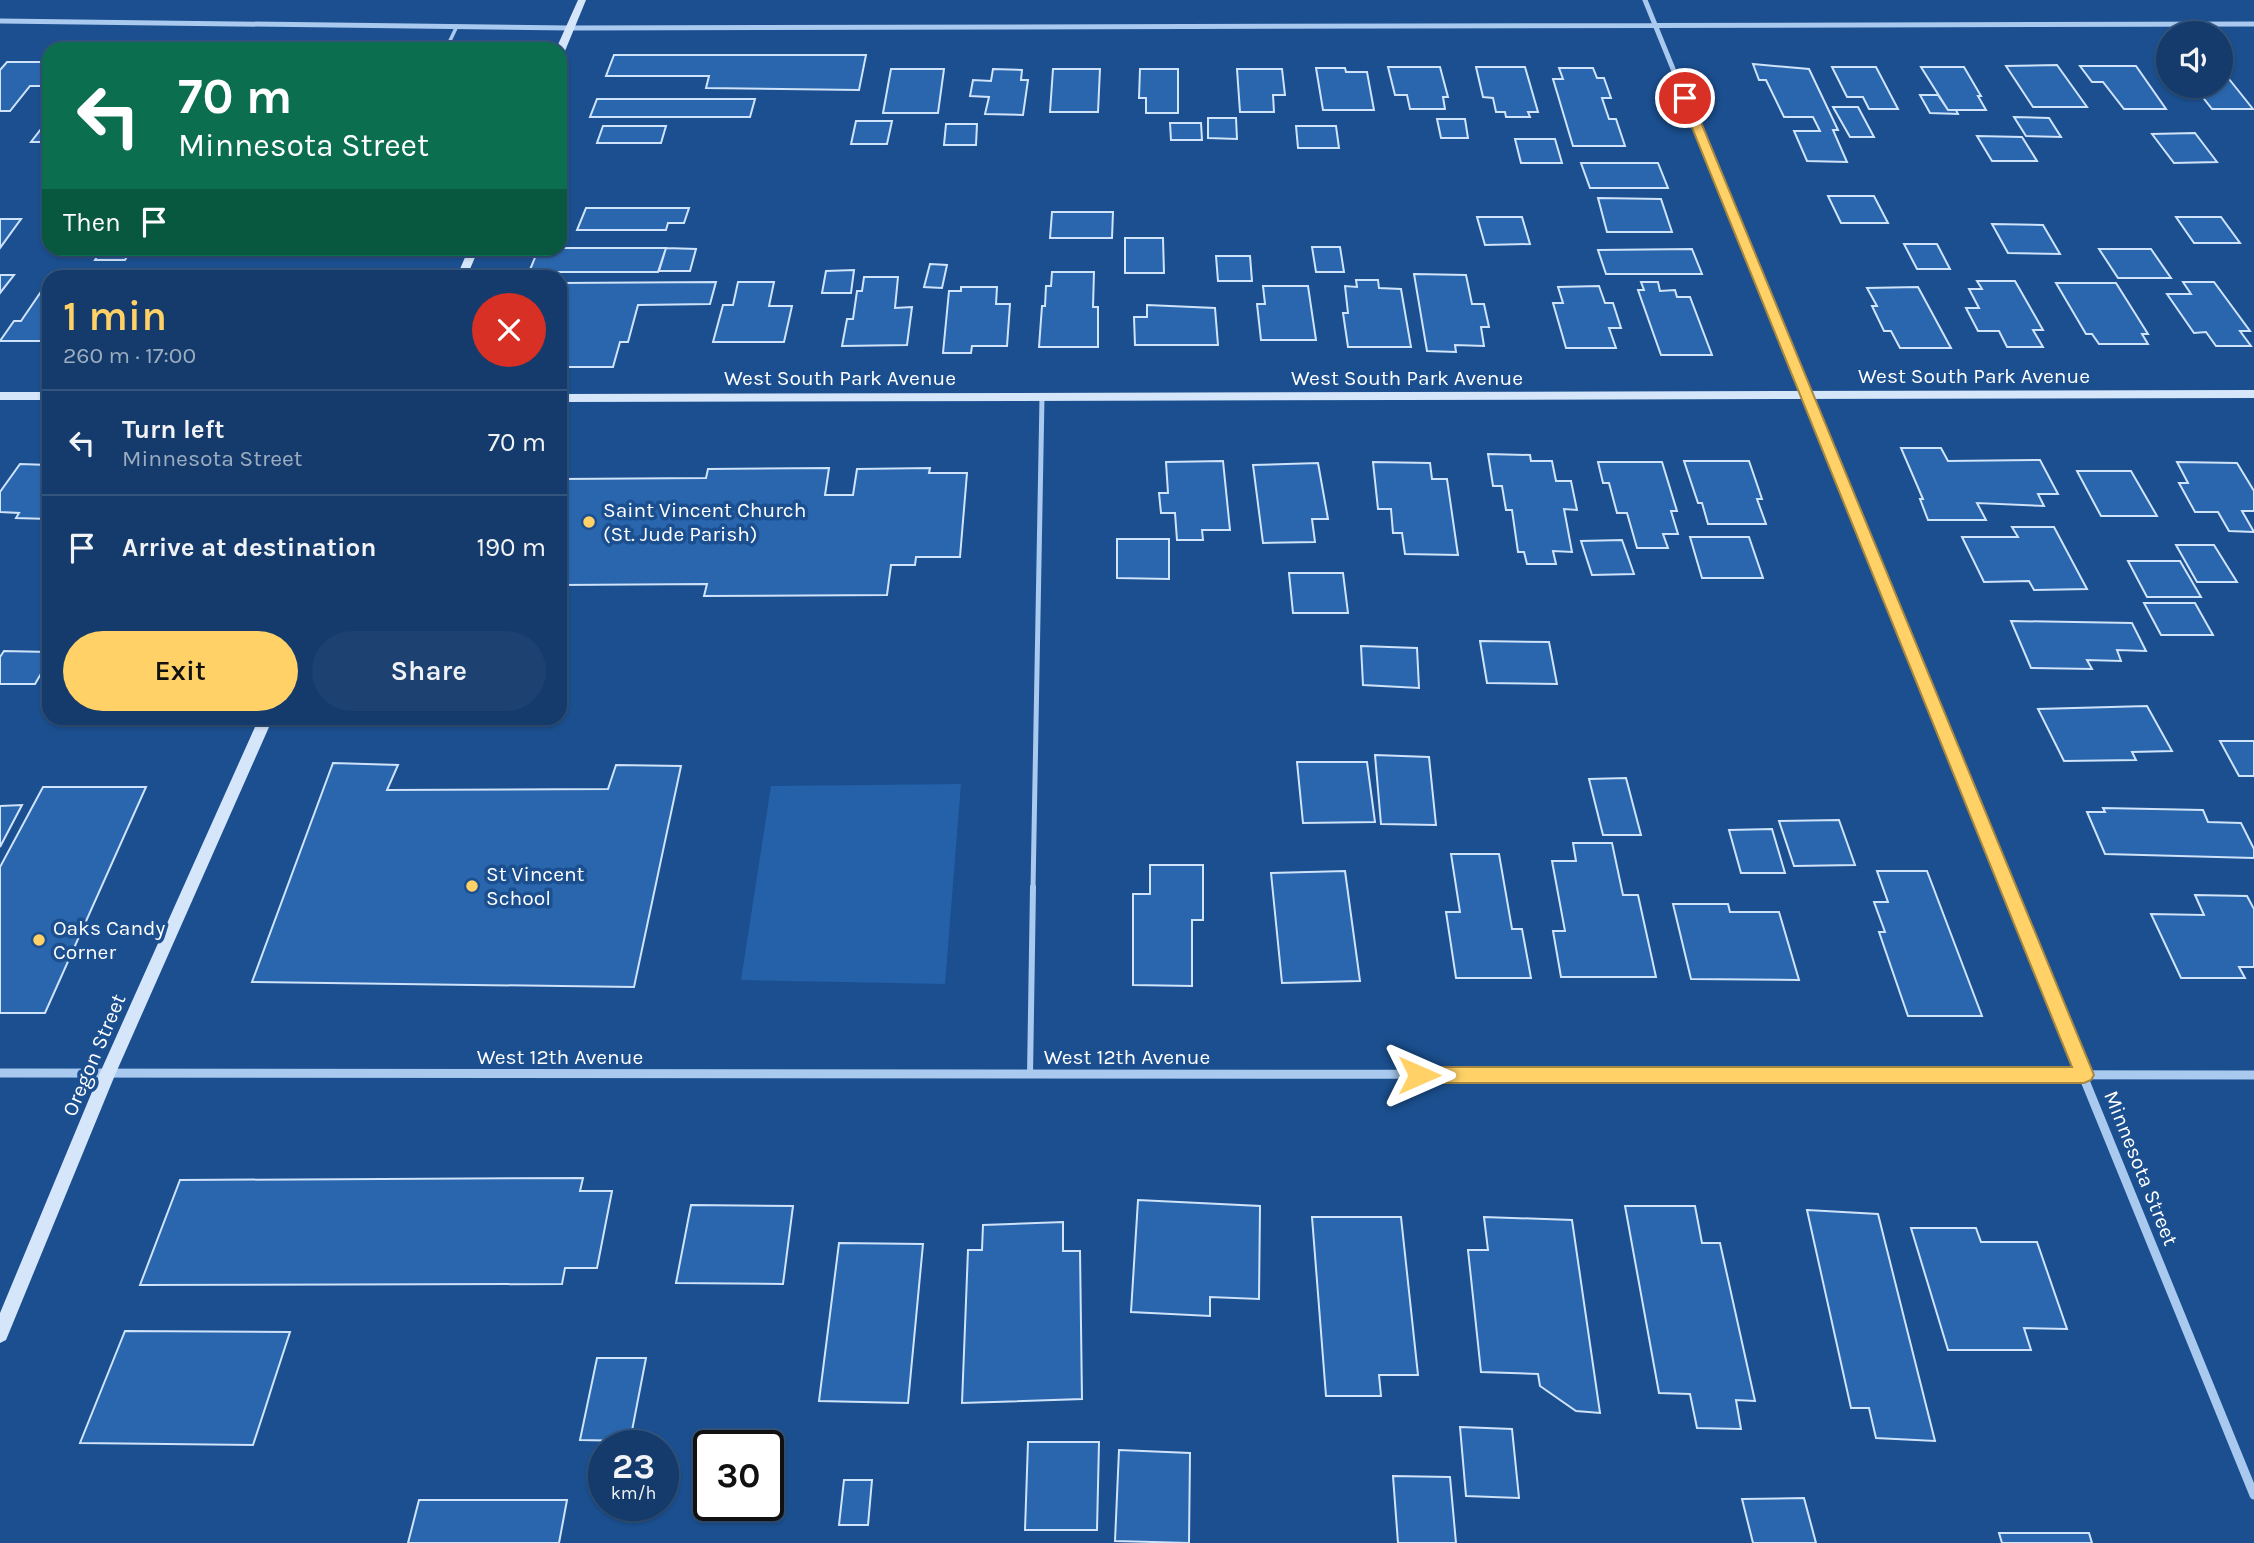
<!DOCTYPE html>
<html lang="en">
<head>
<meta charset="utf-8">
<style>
  body { margin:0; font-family:Karla,sans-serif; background:#1d4271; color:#f1f3f6; height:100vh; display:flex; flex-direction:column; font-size:26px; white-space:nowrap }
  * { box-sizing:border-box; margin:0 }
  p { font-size:23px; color:#9dadc1 }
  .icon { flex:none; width:38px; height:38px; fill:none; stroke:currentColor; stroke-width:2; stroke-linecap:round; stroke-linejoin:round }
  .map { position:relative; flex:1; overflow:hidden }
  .sheet { position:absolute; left:42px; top:270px; width:525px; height:455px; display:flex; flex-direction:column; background:#143b6b; border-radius:21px; box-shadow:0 2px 5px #0004,0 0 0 2px #33557e }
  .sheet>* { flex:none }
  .top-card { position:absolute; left:42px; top:42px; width:525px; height:214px; border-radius:21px; box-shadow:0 2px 5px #0004,0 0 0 2px #33557e; background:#0b6e4f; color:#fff; overflow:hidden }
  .controls { position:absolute; left:2156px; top:21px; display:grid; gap:14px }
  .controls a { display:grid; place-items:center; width:77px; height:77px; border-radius:50%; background:#143b6b; box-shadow:0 2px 5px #0004,0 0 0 2px #33557e; font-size:35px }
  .speed { position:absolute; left:588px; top:1430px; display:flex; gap:14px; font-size:35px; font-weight:700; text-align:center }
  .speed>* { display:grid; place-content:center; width:91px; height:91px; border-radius:50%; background:#143b6b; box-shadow:0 2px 5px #0004,0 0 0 2px #33557e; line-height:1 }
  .speed small { font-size:18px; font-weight:400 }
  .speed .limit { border:4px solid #111; border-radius:10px; background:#fff; color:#111 }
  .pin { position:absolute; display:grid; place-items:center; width:60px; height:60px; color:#fff; margin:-30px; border:4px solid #fff; border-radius:50%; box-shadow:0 2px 7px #0007 }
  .me { position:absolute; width:77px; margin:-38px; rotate:90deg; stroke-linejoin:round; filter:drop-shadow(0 0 5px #0008) }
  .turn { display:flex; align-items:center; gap:24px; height:147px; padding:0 21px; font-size:32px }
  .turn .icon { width:91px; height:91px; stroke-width:2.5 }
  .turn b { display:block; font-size:49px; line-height:60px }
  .then { display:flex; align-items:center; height:66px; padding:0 21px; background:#0003; gap:14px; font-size:26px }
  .round { display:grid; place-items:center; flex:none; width:74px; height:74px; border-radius:37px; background:#1d4271 }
  .overview { display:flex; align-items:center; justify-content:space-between; height:119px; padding:0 21px }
  h1 { font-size:42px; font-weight:600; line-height:52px; color:#ffd166 }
  .primary-button { display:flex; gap:14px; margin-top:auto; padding:14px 21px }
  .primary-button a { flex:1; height:80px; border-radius:42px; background:#ffd166; color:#111; font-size:28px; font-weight:600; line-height:80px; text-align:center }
  .primary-button a+a { background:#1d4271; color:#f1f3f6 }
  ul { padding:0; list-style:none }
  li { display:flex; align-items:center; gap:21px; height:105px; padding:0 21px; border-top:2px solid #33557e }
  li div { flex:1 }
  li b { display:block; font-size:26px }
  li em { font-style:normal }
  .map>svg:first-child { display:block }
</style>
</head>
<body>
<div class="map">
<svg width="2254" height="1543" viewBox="0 0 2254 1543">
  <rect width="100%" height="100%" fill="#1b4f8f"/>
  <path fill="#2461a8" d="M 961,784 L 945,984 L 741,980 L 771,786 Z"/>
  <path fill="#2a66ad" stroke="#cfe3fa" stroke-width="2" d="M 614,55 L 866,55 L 859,90 L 706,88 L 709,76 L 606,76 Z
    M 7,62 L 49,62 L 49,86 L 30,86 L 10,111 L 0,111 L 0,70 Z
    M 1753,64 L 1809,69 L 1838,130 L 1833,130 L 1847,162 L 1807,161 L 1794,131 L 1820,131 L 1813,117 L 1784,117 L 1766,80 L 1759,80 Z
    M 2057,65 L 2087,107 L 2033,107 L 2006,66 Z
    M 2080,66 L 2136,66 L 2166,109 L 2124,109 L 2103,82 L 2092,82 Z
    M 1388,67 L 1440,67 L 1448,97 L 1443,97 L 1445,109 L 1410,109 L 1407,95 L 1395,95 Z
    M 1476,67 L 1525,67 L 1538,112 L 1528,112 L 1530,117 L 1506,117 L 1505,112 L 1496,112 L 1493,98 L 1483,97 Z
    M 1832,67 L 1876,67 L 1898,109 L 1869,109 L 1863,97 L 1847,97 Z
    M 1921,67 L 1964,67 L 1981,96 L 1978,96 L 1986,110 L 1948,110 Z
    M 1316,68 L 1345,68 L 1346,72 L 1367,72 L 1374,110 L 1323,110 Z
    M 1559,68 L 1593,68 L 1597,78 L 1604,78 L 1611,98 L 1602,98 L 1609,119 L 1616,119 L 1625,146 L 1573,146 L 1553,79 L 1563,79 Z
    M 891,69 L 944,69 L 938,113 L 883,113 Z
    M 993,69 L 1022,70 L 1021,80 L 1028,80 L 1023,115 L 985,114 L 989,97 L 970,96 L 973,80 L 991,81 Z
    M 1053,69 L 1100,69 L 1098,112 L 1050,112 Z
    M 1140,69 L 1178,69 L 1178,113 L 1146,113 L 1146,98 L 1139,98 Z
    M 1237,69 L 1282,69 L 1285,95 L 1273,95 L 1274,112 L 1240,112 Z
    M 2221,69 L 2253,109 L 2212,109 L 2194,86 L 2221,86 Z
    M 1920,95 L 1938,95 L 1948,110 L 1956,110 L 1958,114 L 1930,113 Z
    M 597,99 L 755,99 L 750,117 L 590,117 Z
    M 1833,107 L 1858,107 L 1874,137 L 1850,137 Z
    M 2014,117 L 2049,118 L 2061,137 L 2026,136 Z
    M 1208,118 L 1236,118 L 1237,139 L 1208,138 Z
    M 1437,119 L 1465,119 L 1468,138 L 1441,138 Z
    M 48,120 L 49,142 L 31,142 Z
    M 856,121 L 892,121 L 887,144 L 851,144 Z
    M 1170,123 L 1201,123 L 1202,140 L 1171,140 Z
    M 946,124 L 977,124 L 976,145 L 944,145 Z
    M 603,126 L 666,126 L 661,143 L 597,143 Z
    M 1296,126 L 1336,126 L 1339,148 L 1298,148 Z
    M 2195,133 L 2217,162 L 2174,163 L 2152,134 Z
    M 1977,136 L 2022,137 L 2037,161 L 1992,161 Z
    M 1515,139 L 1555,139 L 1562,163 L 1521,163 Z
    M 1581,163 L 1658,163 L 1668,188 L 1590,188 Z
    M 1828,196 L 1874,196 L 1888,223 L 1841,223 Z
    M 1598,198 L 1661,199 L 1672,232 L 1607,232 Z
    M 586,208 L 689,208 L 684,223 L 668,223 L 666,230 L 577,230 Z
    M 1052,212 L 1113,212 L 1112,238 L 1050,238 Z
    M 1477,217 L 1522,217 L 1530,244 L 1485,245 Z
    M 2176,217 L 2221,217 L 2240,243 L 2194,243 Z
    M 0,219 L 21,219 L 0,248 Z
    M 1992,224 L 2043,225 L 2060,254 L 2008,253 Z
    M 1125,238 L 1163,238 L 1164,273 L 1125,273 Z
    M 1904,244 L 1937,244 L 1950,269 L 1917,269 Z
    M 1312,247 L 1340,247 L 1344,272 L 1316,272 Z
    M 102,248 L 132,248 L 125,260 L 95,260 Z
    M 191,248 L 230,248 L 226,254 L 188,253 Z
    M 322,248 L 419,248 L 321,251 Z
    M 539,248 L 666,248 L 658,272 L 529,272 Z
    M 666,248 L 696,249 L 690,271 L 659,271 Z
    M 1692,249 L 1702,274 L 1606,274 L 1598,250 Z
    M 2099,249 L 2151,249 L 2171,278 L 2118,278 Z
    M 1216,256 L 1250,256 L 1252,281 L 1218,281 Z
    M 930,264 L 947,265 L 942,288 L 924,287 Z
    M 854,270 L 851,293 L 822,293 L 826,271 Z
    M 1052,272 L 1094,272 L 1093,307 L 1098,307 L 1098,347 L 1039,347 L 1042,306 L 1045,306 L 1046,286 L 1051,286 Z
    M 1414,274 L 1466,275 L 1472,304 L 1484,304 L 1489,327 L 1481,327 L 1484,346 L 1455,345 L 1456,352 L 1427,351 Z
    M 0,275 L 14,275 L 0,293 Z
    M 864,277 L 898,277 L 895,308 L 912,307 L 907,345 L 842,346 L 847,319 L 853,319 L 857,291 L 862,291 Z
    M 49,280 L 49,341 L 0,341 L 14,321 L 21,321 Z
    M 1356,280 L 1378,280 L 1379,288 L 1401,289 L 1411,347 L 1348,347 L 1343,313 L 1348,313 L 1345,286 L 1357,287 Z
    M 1977,281 L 2015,281 L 2043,330 L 2033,330 L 2043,347 L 2007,347 L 1999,331 L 1978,331 L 1966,308 L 1979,308 L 1969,289 L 1982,289 Z
    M 716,282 L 710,304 L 638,305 L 628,342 L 620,342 L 613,367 L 560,367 L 560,283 Z
    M 738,282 L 774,282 L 769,306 L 792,306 L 784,342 L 713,342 L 723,305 L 733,305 Z
    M 1641,282 L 1658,282 L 1660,291 L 1675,290 L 1677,297 L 1690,297 L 1712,355 L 1661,355 L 1638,290 L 1644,290 Z
    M 2183,282 L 2214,282 L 2250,331 L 2240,331 L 2251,346 L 2216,346 L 2206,332 L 2194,333 L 2167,294 L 2191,294 Z
    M 2056,283 L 2116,283 L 2148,334 L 2142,334 L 2148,344 L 2099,344 L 2092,334 L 2086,334 Z
    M 1263,286 L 1308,286 L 1316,340 L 1261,340 L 1257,304 L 1265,304 Z
    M 1599,286 L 1605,303 L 1613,303 L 1621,328 L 1609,328 L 1616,348 L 1566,348 L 1553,303 L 1563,303 L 1558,287 Z
    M 961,287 L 997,287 L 996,304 L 1010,304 L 1007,346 L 972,346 L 971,353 L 943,353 L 949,291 L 961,291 Z
    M 1918,287 L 1951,348 L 1900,348 L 1891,331 L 1884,331 L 1872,306 L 1877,306 L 1867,288 Z
    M 1147,305 L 1215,308 L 1218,345 L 1135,345 L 1134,317 L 1147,317 Z
    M 1901,448 L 1941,448 L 1948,461 L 2040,460 L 2058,494 L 2038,494 L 2044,506 L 1977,503 L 1986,520 L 1928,520 L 1920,499 L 1923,499 Z
    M 1488,454 L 1530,455 L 1531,461 L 1552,461 L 1556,481 L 1571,481 L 1577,510 L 1564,509 L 1572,552 L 1553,551 L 1556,564 L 1527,564 L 1524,552 L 1518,552 L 1512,510 L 1506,510 L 1502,486 L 1493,486 Z
    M 1223,461 L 1230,530 L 1202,530 L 1203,540 L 1177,540 L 1175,513 L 1161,513 L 1159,493 L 1168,493 L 1166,462 Z
    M 1684,461 L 1749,461 L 1762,499 L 1757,499 L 1766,524 L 1708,524 L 1702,503 L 1698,503 Z
    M 1373,462 L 1430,463 L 1432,479 L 1447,479 L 1458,555 L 1405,554 L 1402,533 L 1393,533 L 1391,509 L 1378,509 Z
    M 1598,462 L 1662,462 L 1677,511 L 1671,511 L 1678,534 L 1663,534 L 1668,548 L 1637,548 L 1627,513 L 1617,513 L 1609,483 L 1603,483 Z
    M 2177,462 L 2237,463 L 2254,491 L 2254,511 L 2242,511 L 2254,532 L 2229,531 L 2218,512 L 2195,512 L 2179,483 L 2188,483 Z
    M 1318,463 L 1328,519 L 1312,519 L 1315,542 L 1263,543 L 1253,465 Z
    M 20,464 L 49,465 L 49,519 L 16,518 L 19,513 L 0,512 L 0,492 Z
    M 829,468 L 825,495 L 853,495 L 857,469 L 930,468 L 929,473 L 967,473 L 960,557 L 916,557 L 915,565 L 891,565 L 887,595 L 704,596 L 707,584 L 560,585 L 560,479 L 706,478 L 708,469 Z
    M 2077,471 L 2131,471 L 2157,516 L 2101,516 Z
    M 2012,527 L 2054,527 L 2087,589 L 2034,590 L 2029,581 L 1984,582 L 1962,537 L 2018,537 Z
    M 1690,537 L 1749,537 L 1763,578 L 1702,578 Z
    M 1117,539 L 1169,539 L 1169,579 L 1117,578 Z
    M 1622,540 L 1634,574 L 1592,575 L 1581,541 Z
    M 2176,545 L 2214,545 L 2237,582 L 2197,582 Z
    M 2128,561 L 2180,561 L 2201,597 L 2147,597 Z
    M 1289,573 L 1343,573 L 1348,613 L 1293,613 Z
    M 2144,603 L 2195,603 L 2213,635 L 2161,635 Z
    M 2011,621 L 2132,623 L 2146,651 L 2117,650 L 2121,661 L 2087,660 L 2092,669 L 2031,668 Z
    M 1480,641 L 1549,642 L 1557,684 L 1487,683 Z
    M 1361,646 L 1417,648 L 1419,688 L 1363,685 Z
    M 4,651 L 49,652 L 49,660 L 35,684 L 0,684 L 0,657 Z
    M 2147,706 L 2172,751 L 2132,752 L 2136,760 L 2064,761 L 2038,709 Z
    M 2220,741 L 2254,741 L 2254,776 L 2239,776 Z
    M 1375,755 L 1429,757 L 1436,825 L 1381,824 Z
    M 1297,762 L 1367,762 L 1375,822 L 1303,823 Z
    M 333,763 L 398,765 L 387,790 L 608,789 L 616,765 L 681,766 L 634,987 L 252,982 Z
    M 1626,778 L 1641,835 L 1603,835 L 1589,779 Z
    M 43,787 L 146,787 L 45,1013 L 0,1013 L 0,867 Z
    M 22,805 L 0,847 L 0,806 Z
    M 2103,808 L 2203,810 L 2208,822 L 2241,823 L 2254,849 L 2254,858 L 2105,854 L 2087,812 L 2105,812 Z
    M 1839,820 L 1855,865 L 1794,866 L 1779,821 Z
    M 1772,829 L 1785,873 L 1741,873 L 1729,830 Z
    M 1573,843 L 1612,843 L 1623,895 L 1638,895 L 1656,977 L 1561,977 L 1553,931 L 1565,931 L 1552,861 L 1576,861 Z
    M 1451,854 L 1499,854 L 1512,929 L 1522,929 L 1531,978 L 1456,978 L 1446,912 L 1460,912 Z
    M 1150,865 L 1203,865 L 1203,920 L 1192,920 L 1192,986 L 1133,985 L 1133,894 L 1150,894 Z
    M 1345,871 L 1360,981 L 1282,983 L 1271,873 Z
    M 1877,871 L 1927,871 L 1982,1016 L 1908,1016 L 1879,932 L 1885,932 L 1874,902 L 1888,902 Z
    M 2195,895 L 2247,896 L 2254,909 L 2254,967 L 2239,967 L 2245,978 L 2181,978 L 2151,914 L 2204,915 Z
    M 1673,904 L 1728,904 L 1730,912 L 1779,912 L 1799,980 L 1691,979 Z
    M 583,1178 L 580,1191 L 612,1191 L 597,1268 L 565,1268 L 562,1284 L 140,1285 L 180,1180 Z
    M 1138,1200 L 1260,1206 L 1259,1299 L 1210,1297 L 1210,1316 L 1131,1312 Z
    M 691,1205 L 793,1206 L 783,1284 L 676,1283 Z
    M 1625,1206 L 1695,1206 L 1702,1243 L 1720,1243 L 1755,1401 L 1736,1400 L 1741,1429 L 1697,1428 L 1690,1394 L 1659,1393 Z
    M 1807,1210 L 1878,1214 L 1935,1441 L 1876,1438 L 1869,1408 L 1851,1408 Z
    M 1312,1217 L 1401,1217 L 1418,1375 L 1379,1375 L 1381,1396 L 1326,1396 Z
    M 1484,1217 L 1572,1220 L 1600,1413 L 1576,1411 L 1540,1386 L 1538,1374 L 1481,1372 L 1468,1250 L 1488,1250 Z
    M 1063,1222 L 1063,1251 L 1080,1251 L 1082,1399 L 962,1403 L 968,1250 L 982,1250 L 983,1225 Z
    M 1911,1228 L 1976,1228 L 1981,1242 L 2037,1242 L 2067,1329 L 2024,1328 L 2031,1350 L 1948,1350 Z
    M 839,1243 L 923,1244 L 908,1403 L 819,1401 Z
    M 125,1331 L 290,1332 L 253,1445 L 80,1443 Z
    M 597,1358 L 646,1358 L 630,1441 L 580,1440 Z
    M 1460,1427 L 1512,1429 L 1519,1498 L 1466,1496 Z
    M 1028,1442 L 1099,1442 L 1097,1530 L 1025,1530 Z
    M 1119,1450 L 1190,1453 L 1189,1543 L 1115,1541 Z
    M 1393,1476 L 1450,1477 L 1456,1543 L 1398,1543 Z
    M 844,1480 L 872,1480 L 868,1525 L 839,1525 Z
    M 1804,1498 L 1816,1543 L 1753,1543 L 1742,1499 Z
    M 419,1500 L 567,1500 L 559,1543 L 408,1543 Z
    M 1999,1533 L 2089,1533 L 2092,1543 L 2002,1543 Z"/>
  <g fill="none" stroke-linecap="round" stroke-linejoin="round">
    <path stroke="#a9c9ee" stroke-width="3.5" d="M 446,49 L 457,26"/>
    <path stroke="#a9c9ee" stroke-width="5" d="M 1033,889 L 1042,397"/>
    <path stroke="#a9c9ee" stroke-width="6" d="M 1030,1075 L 1033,887"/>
    <path stroke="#a9c9ee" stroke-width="5" d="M 1645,0 L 1802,386
      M 0,21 L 570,28 L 2254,24"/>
    <path stroke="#a9c9ee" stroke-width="6" d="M 1802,384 L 2007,889"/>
    <path stroke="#a9c9ee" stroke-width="9" d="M 2006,887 L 2254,1495
      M 0,1073 L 2254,1075"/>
    <path fill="#d6e6fa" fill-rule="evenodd" d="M 578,0 L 586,0 L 565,51 L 560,54 L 560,49 L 556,49 Z
      M 469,248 L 479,248 L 467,276 L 457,276 Z
      M 2254,390 L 2254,398 L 560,402 L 560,394 Z
      M 0,392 L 49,392 L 49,400 L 0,400 Z
      M 259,718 L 273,718 L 115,1075 L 6,1340 L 0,1343 L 0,1313 L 99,1075 Z"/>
  </g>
  <path fill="#ffd166" stroke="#a68842" stroke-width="2" d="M 1685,95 L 1691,98 L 2094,1075 L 2091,1080 L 2084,1083 L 1419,1083 L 1413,1080 L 1410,1075 L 1413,1069 L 1419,1067 L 2072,1067 L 1680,98 Z"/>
  <g fill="#ffd166" stroke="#1b4f8f" stroke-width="2.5">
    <circle cx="589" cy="522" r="7"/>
    <circle cx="472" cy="886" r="7"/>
    <circle cx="39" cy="940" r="7"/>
  </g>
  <g text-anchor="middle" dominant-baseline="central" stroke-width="7" stroke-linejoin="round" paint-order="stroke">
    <g font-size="21" fill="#fff" stroke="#1b4f8f">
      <text x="1974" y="376">West South Park Avenue</text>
      <text x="840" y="378">West South Park Avenue</text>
      <text x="1407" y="378">West South Park Avenue</text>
      <text transform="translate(94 1055) rotate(-67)">Oregon Street</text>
      <text x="560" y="1057">West 12th Avenue</text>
      <text x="1127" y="1057">West 12th Avenue</text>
      <text transform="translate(2141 1168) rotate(68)">Minnesota Street</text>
    </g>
    <g font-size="21" fill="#fff" stroke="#1b4f8f" text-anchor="start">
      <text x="603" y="510">Saint Vincent Church<tspan x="603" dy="24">(St. Jude Parish)</tspan></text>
      <text x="486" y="874">St Vincent<tspan x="486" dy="24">School</tspan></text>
      <text x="53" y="928">Oaks Candy<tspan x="53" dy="24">Corner</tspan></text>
    </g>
  </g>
</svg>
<div class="controls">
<a><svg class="icon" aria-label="sound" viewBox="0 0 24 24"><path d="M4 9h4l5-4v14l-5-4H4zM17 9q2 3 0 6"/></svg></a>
</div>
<div class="speed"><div>23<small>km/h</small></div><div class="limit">30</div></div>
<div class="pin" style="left:1685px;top:98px;background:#d93025"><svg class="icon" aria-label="arrive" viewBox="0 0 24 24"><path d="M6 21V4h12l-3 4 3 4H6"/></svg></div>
<svg class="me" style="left:1419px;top:1075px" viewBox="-20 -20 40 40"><path d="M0-17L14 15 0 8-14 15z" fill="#ffd166" stroke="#fff" stroke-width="4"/></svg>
<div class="top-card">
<div class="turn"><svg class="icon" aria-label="left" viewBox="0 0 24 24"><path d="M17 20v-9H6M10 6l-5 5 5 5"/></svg><div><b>70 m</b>Minnesota Street</div></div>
<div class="then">Then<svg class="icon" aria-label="arrive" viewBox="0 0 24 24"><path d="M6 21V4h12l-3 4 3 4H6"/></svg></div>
</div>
<section class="sheet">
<div class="overview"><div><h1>1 min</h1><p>260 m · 17:00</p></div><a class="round" style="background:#d93025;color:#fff"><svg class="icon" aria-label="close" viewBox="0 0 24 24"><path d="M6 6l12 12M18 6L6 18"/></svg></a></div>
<ul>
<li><svg class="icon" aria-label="left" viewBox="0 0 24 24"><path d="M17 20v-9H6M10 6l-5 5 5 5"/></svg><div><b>Turn left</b><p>Minnesota Street</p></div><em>70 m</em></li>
<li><svg class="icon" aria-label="arrive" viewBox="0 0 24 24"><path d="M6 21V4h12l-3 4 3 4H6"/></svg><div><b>Arrive at destination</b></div><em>190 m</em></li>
</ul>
<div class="primary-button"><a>Exit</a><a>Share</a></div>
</section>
</div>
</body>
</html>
